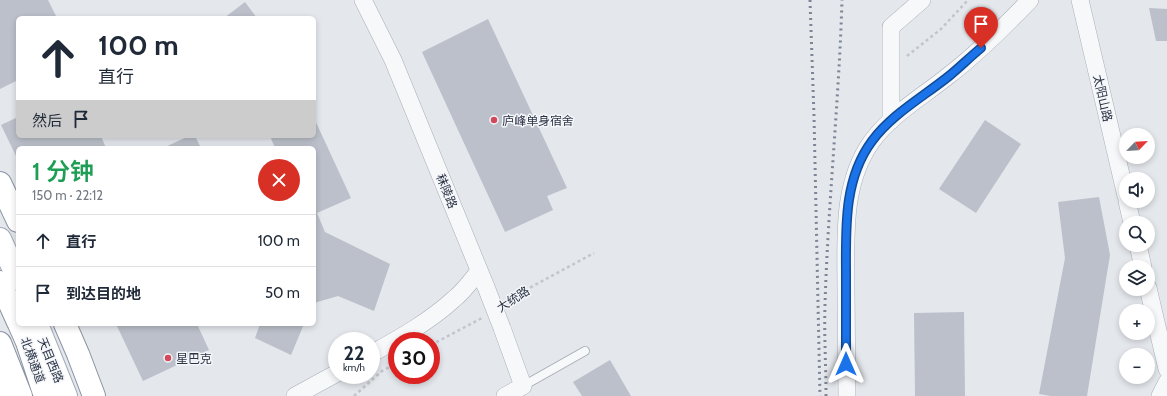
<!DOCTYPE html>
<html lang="zh">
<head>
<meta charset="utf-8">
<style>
  body { margin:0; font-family:Cabin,"Noto Sans SC",sans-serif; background:#f6f6f7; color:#1f2937; height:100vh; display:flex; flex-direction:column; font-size:15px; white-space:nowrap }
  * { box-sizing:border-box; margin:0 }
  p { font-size:13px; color:#747a83 }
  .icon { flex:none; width:22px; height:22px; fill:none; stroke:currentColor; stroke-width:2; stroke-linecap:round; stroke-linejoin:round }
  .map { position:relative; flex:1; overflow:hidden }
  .drawer { position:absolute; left:16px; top:146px; width:300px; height:180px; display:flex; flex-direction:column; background:#fff; border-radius:6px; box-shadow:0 2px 6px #0003 }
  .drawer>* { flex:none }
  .hud { position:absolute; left:16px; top:16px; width:300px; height:122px; border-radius:6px; box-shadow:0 2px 6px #0003; background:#fff; color:#1f2937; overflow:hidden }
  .needle { width:26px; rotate:65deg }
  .buttons { position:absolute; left:1119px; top:128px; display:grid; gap:8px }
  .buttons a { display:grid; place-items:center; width:36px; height:36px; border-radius:50%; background:#fff; box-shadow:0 2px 6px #0003; font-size:20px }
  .speed { position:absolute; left:328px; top:332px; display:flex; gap:8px; font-size:20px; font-weight:700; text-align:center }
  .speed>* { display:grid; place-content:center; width:52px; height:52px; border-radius:50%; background:#fff; box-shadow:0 2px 6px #0003; line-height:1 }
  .speed small { font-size:10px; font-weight:400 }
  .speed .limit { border:6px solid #d22; background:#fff; color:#111 }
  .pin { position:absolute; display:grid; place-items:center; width:34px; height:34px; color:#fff; margin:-41px -17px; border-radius:50% 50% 50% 0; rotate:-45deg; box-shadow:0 0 4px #0007 }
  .pin .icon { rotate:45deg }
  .me { position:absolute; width:44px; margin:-22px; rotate:0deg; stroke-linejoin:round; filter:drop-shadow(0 0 3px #0008) }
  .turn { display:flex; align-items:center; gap:14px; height:84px; padding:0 16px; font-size:18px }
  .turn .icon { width:52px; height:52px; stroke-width:2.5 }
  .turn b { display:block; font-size:28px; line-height:34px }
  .then { display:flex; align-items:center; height:38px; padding:0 16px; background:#0003; gap:8px; font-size:15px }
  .round { display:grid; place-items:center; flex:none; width:42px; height:42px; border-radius:21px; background:#f6f6f7 }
  .overview { display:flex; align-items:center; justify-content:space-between; height:68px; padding:0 16px }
  h1 { font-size:24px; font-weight:600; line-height:30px; color:#1e9e55 }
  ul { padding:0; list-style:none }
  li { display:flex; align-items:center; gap:12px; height:52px; padding:0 16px; border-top:1px solid #e0e1e3 }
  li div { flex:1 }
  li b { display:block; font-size:15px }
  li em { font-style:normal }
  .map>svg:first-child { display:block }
</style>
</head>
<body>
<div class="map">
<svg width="1167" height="396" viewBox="0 0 1167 396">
  <rect width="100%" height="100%" fill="#e4e7ec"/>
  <path fill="#bbc0ca" d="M 0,0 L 48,0 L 57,18 L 18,18 L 18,80 L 0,89 Z
    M 245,2 L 257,18 L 224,18 Z
    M 1149,8 L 1167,9 L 1167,41 L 1156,41 Z
    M 488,19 L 567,188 L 547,196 L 553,210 L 505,232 L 422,52 Z
    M 18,117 L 18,136 L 101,136 L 106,148 L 18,148 L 18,160 L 1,125 Z
    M 314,118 L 351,198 L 317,213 L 325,232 L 390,264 L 374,311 L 338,296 L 314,303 L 314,148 L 275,148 L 270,136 L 314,136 Z
    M 985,120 L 1021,144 L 976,213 L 939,189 Z
    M 189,136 L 195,136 L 201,148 L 163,148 Z
    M 1099,197 L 1110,255 L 1087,396 L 1051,396 L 1039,394 L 1065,258 L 1058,202 Z
    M 964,312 L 965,396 L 915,396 L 914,313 Z
    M 116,324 L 197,324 L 209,350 L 143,381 Z
    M 260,324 L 304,324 L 291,355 L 255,338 Z
    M 610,360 L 631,396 L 582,396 L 573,382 Z"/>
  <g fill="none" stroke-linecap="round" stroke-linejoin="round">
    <g stroke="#a9aeb7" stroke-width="10">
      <path id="lane" d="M 523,386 L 585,351"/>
    </g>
    <g stroke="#a9aeb7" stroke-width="18">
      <path id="street" d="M 363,0 L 393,60 L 486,287
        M 1080,0 L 1126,196
        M 891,121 L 891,27 L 922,0
        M 1127,201 L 1132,223
        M 1138,245 L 1143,267
        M 1148,288 L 1167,369
        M 502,328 L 523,386 L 505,396
        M 371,354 C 400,338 430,321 454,299 C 464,291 471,281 479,271
        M 295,396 L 337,373
        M 847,396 C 847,361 846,325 846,290 C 846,240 841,184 872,141 C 892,114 922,97 948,76 C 978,53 1004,27 1030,0
        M 1160,396 L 1167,382"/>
    </g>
    <g stroke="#a3abb8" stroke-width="24">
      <path id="primary" d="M 0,239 L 18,279
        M 37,324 L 66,396"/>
    </g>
    <g stroke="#8b94a3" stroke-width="24">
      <path id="highway" d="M 0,183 L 18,221
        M 0,282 L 18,322
        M 19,324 L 27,342 L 45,396
        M 65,324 L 78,354 L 94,396
        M 0,343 L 21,396
        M 0,384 L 4,396"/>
    </g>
    <path stroke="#c2c5cb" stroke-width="2.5" stroke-dasharray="3 3" stroke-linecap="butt" d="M 907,56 L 941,29 L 968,0
      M 509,299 L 594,253
      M 431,345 L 482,318
      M 354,396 L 382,371 L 397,363"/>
    <use href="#lane" stroke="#f7f8fa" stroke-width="8"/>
    <use href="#street" stroke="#f7f8fa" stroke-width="17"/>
    <use href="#primary" stroke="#fff" stroke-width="22"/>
    <use href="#highway" stroke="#fff" stroke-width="22"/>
    <path stroke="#7d8696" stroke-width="3" stroke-dasharray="2 4" stroke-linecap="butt" d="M 810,0 L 814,116 L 820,396
      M 826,396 C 826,366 824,335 825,305 C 828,203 839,102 842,0"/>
    <g stroke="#a9aeb7" stroke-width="18" stroke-linecap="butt">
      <path id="street-bridge" d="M 486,287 L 502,328"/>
    </g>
    <use href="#street-bridge" stroke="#f7f8fa" stroke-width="17"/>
  </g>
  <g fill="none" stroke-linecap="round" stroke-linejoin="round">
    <g stroke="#114b97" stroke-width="10">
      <path id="route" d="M 846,364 C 846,335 846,305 846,276 C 846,230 843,180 872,141 C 892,114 923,97 949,76 C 960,67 970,57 981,48"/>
    </g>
    <use href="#route" stroke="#1a73e8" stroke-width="7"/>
  </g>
  <g fill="#d1495b" stroke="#f4f6f9" stroke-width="1.5">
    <circle cx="494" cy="120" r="4"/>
    <circle cx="168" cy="358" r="4"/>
  </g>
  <g text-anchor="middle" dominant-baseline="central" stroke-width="3" stroke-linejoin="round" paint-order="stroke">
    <g font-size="12" fill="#2b3445" stroke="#f4f6f9">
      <text transform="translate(1103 98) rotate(77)">太阳山路</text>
      <text transform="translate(447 191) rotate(68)">秣陵路</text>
      <text transform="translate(513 299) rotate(-33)">大统路</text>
      <text transform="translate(33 360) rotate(70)">北横通道</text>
      <text transform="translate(51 360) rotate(68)">天目西路</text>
    </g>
    <g font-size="12" fill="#2b3445" stroke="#f4f6f9" text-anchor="start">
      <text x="502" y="120">庐峰单身宿舍</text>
      <text x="176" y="358">星巴克</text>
    </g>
  </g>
</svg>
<div class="buttons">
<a><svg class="needle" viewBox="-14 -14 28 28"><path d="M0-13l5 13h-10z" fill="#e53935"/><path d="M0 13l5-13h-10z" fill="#747a83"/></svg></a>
<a><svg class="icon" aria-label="sound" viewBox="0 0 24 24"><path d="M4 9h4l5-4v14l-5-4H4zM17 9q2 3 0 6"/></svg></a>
<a><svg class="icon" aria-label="search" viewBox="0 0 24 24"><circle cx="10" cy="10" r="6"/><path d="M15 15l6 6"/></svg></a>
<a><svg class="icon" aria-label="layers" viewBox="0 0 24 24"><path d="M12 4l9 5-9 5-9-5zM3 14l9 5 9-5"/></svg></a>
<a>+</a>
<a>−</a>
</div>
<div class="speed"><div>22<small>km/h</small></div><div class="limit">30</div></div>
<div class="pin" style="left:981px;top:48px;background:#d93025"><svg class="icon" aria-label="arrive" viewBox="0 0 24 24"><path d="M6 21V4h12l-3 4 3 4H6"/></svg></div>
<svg class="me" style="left:846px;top:364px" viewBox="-20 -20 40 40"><path d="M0-17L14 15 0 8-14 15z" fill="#1a73e8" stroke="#fff" stroke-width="4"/></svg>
<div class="hud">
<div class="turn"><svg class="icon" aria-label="ahead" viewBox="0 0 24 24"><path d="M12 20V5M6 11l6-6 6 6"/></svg><div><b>100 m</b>直行</div></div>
<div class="then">然后<svg class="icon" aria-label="arrive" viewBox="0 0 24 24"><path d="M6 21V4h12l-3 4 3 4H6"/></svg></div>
</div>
<section class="drawer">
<div class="overview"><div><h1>1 分钟</h1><p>150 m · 22:12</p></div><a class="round" style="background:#d93025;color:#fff"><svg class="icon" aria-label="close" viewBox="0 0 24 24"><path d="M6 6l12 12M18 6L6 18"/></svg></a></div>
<ul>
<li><svg class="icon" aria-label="ahead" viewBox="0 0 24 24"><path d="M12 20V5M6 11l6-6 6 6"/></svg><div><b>直行</b></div><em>100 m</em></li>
<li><svg class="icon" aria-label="arrive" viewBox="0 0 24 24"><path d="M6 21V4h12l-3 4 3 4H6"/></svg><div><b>到达目的地</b></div><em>50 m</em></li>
</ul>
</section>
</div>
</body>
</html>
